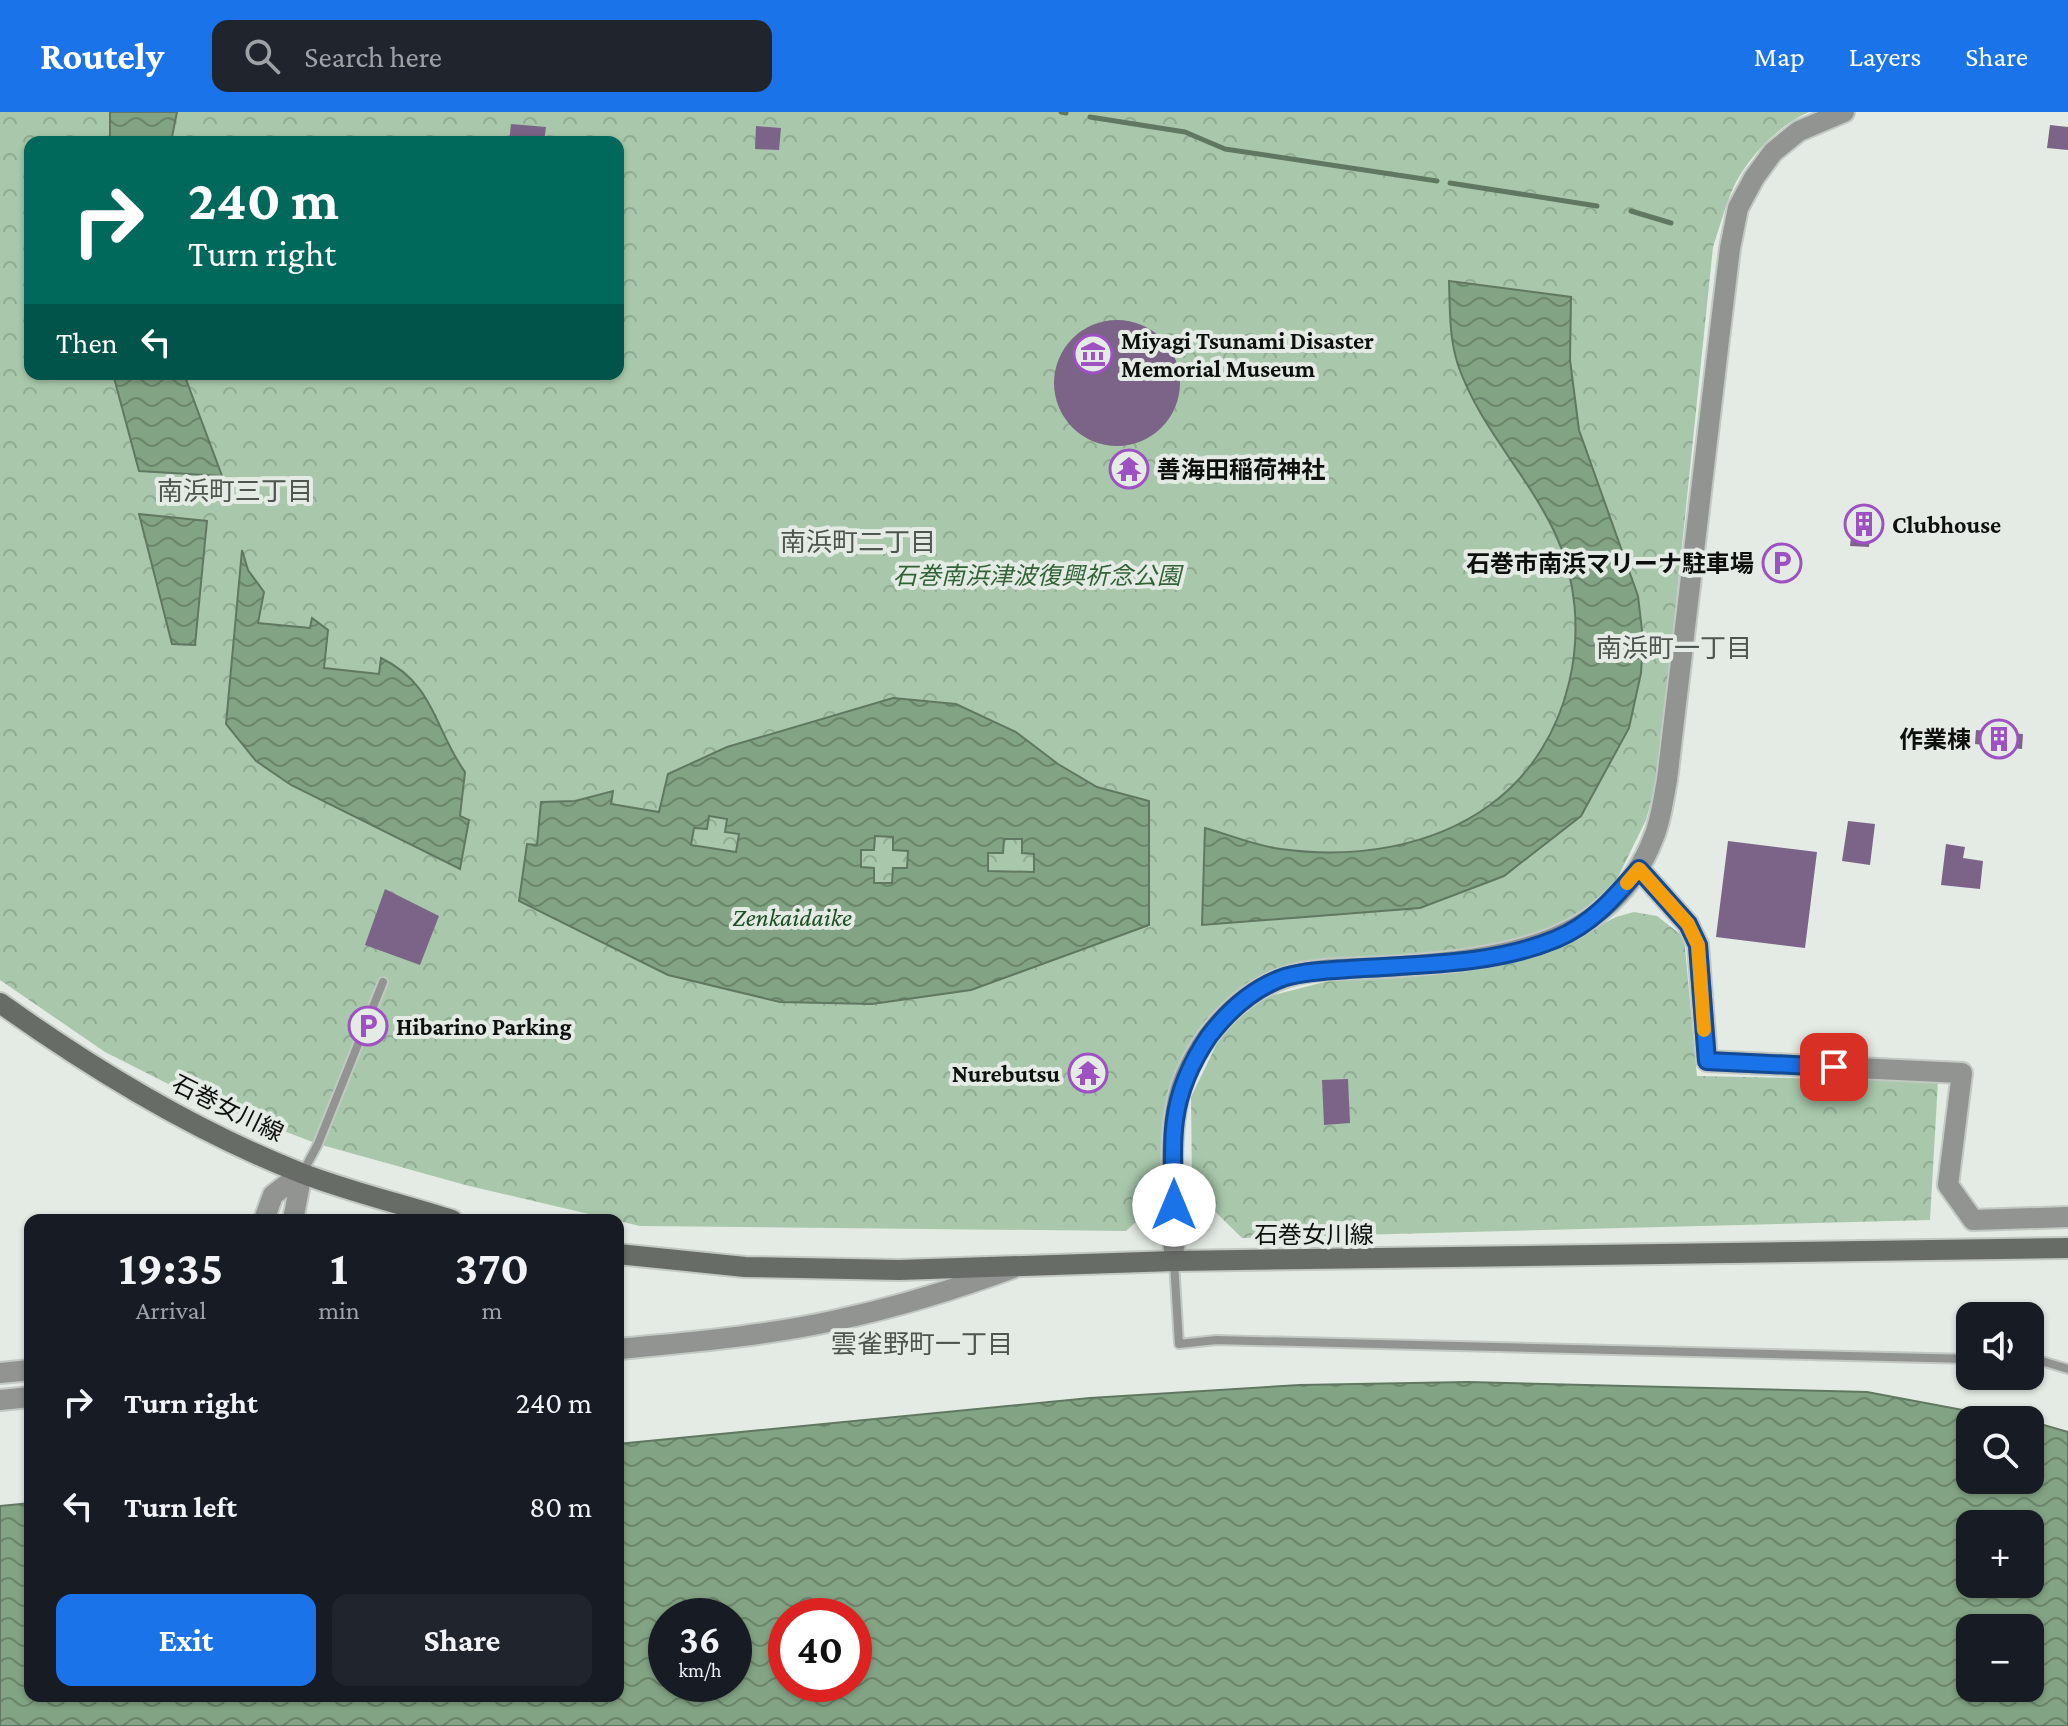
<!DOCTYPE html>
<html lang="en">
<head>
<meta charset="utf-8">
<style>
  body { margin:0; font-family:"Crimson Pro","Noto Sans JP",serif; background:#20242c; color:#f1f3f6; height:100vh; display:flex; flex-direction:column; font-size:30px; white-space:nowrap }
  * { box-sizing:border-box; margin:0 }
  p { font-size:26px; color:#9ea1a6 }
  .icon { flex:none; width:44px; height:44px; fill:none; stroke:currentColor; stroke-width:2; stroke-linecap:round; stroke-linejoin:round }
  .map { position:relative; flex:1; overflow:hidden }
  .details { position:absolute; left:24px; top:1102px; width:600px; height:488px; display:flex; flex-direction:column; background:#171b24; border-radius:16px; box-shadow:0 2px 6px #0004 }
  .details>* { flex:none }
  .banner { position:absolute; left:24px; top:24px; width:600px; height:244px; border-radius:16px; box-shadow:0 2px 6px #0004; background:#00695c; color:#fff; overflow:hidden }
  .controls { position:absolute; left:1956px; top:1190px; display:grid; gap:16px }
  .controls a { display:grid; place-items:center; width:88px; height:88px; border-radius:16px; background:#171b24; box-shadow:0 2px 6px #0004; font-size:40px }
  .speed { position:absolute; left:648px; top:1486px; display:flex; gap:16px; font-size:40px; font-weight:700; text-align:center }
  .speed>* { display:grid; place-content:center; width:104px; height:104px; border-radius:50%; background:#171b24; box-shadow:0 2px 6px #0004; line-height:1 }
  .speed small { font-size:20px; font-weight:400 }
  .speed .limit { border:12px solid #d22; background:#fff; color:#111 }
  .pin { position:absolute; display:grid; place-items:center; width:68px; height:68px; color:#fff; margin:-34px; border-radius:16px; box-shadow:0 4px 12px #0006 }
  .me { position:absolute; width:88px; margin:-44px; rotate:0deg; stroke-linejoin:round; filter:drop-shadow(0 0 6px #0008) }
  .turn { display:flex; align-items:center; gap:28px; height:168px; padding:0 32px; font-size:36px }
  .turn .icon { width:104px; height:104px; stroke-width:2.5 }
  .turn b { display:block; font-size:56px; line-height:68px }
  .then { display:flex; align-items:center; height:76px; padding:0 32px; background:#0003; gap:16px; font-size:30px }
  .eta { display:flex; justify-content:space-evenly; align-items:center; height:136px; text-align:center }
  .eta b { font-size:48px; font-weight:700; line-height:56px }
  .button { display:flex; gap:16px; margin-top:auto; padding:16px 32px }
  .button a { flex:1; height:92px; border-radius:16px; background:#1a73e8; color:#fff; font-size:32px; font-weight:700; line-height:92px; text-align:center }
  .button a+a { background:#20242c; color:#f1f3f6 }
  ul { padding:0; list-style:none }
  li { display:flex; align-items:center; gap:24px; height:104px; padding:0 32px }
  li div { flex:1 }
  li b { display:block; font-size:30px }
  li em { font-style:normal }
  header { display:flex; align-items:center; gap:48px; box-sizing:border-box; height:112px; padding:0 40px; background:#1a73e8; color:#fff }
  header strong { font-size:38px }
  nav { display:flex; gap:44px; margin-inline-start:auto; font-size:28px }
  .search { width:560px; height:72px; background:#20242c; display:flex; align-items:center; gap:20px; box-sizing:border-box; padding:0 28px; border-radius:16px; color:#9ea1a6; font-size:30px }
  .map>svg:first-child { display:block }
</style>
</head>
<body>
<header>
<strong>Routely</strong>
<div class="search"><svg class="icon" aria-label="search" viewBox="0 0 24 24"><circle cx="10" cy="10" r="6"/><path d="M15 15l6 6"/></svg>Search here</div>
<nav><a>Map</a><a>Layers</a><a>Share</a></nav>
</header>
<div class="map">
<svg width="2068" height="1614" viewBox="0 0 2068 1614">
  <defs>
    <pattern id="park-crowns" width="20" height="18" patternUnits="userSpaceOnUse" patternTransform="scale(2)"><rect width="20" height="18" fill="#a9c8ab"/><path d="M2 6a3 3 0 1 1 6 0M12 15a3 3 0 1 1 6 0" fill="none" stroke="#90ab92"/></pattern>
    <pattern id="water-waves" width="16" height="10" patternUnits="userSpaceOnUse" patternTransform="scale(2)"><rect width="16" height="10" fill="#83a484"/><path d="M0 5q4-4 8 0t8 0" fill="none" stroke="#6a846a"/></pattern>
  </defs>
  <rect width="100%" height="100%" fill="#e4ebe4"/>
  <path fill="url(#park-crowns)" fill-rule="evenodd" d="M 0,0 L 1809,0 C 1778,13 1744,49 1731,81 C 1724,98 1719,117 1713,135 L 1658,665 L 1646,708 L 1615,771 L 1559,818 L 1512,834 L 1276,859 L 1189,938 L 1168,1081 L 1126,1119 L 640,1114 L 469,1074 L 318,1032 L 194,985 L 105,940 L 0,868 ZM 30,30 L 618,30 L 618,262 L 30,262 Z
    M 1634,800 L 1657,804 L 1684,825 L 1697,964 L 1938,969 L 1930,1108 L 1242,1126 L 1192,1077 L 1191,985 L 1225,915 L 1254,888 L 1340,866 L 1486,855 L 1549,839 L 1616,805 Z"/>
  <path fill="url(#water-waves)" stroke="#607861" stroke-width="2" fill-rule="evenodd" d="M 110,0 L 177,0 L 171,30 L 110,30 Z
    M 1449,169 L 1571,185 L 1570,248 L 1579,318 L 1638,484 L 1643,527 L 1641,561 L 1629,616 L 1581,704 L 1504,764 L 1420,796 L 1202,813 L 1205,716 C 1230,723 1256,734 1281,737 C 1352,747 1431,736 1490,693 C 1572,634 1598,513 1555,421 C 1527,362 1479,314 1458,253 C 1449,225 1450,197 1449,169 Z
    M 113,262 L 184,262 L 222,364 L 139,359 Z
    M 139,402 L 207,409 L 195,533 L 172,532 Z
    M 242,438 L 248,458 L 264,480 L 258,511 L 310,516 L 312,506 L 328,518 L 324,556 L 379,562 L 381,546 C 435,572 434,617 465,660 L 460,704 L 469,708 L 460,757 L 291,673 L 256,649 L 226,612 Z
    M 893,586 L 956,592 L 1016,620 L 1058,652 L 1097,675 L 1149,689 L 1149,813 L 971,878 L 872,892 L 780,890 L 668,863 L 519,789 L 527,732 L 537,733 L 541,690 L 575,689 L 613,679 L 611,692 L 659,700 L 668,662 L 727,635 ZM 709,704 L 727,707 L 725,720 L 739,722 L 736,740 L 691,733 L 694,716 L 707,717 ZM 875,724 L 893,725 L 893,738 L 908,739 L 907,756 L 893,756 L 892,771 L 874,771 L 874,756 L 861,755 L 861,738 L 874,738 ZM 1004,727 L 1022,727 L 1022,741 L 1034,742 L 1034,760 L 988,759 L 988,741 L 1003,741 Z
    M 1468,1270 L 1867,1280 L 1968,1299 L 2002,1300 L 2027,1308 L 1970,1308 L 1970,1368 L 2030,1368 L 2030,1309 L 2068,1320 L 2068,1614 L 0,1614 L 0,1394 L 30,1391 L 30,1584 L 618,1584 L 618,1332 L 1090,1286 L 1300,1273 ZM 2030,1412 L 2030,1472 L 1970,1472 L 1970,1412 ZM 734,1504 L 734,1572 L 666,1572 L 666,1504 ZM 786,1504 L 854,1504 L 854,1572 L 786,1572 ZM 1970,1516 L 2030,1516 L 2030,1576 L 1970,1576 Z"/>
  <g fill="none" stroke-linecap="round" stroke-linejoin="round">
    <path stroke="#607861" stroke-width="5" d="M 1061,0 L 1066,1
      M 1090,5 L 1185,20 L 1225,37 L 1437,69
      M 1450,71 L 1597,94
      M 1631,99 L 1671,111"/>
  </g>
  <path fill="#7b6487" d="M 511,12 L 546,15 L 544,30 L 509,30 Z
    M 2050,13 L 2068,15 L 2068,38 L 2047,36 Z
    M 756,14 L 781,16 L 779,38 L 755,37 Z
    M1054 271a63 63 0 1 1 126 0a63 63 0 1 1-126 0Z
    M 1854,401 L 1877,404 L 1875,421 L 1870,420 L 1869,435 L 1850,434 Z
    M 1976,618 L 2023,622 L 2022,637 L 1975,632 Z
    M 1848,709 L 1875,712 L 1870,753 L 1842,749 Z
    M 1728,729 L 1817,740 L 1805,836 L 1716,825 Z
    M 1946,732 L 1965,735 L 1963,746 L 1983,749 L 1980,777 L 1941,773 Z
    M 385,777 L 439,804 L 420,853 L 365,833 Z
    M 1348,967 L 1350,1011 L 1324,1013 L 1322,968 Z"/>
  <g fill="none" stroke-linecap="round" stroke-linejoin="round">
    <g stroke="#c2c8c2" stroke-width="12">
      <path id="service" d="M 303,1060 L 318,1032 L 383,870
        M 1174,1150 L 1179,1232 L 1216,1228 L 1970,1247
        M 2030,1249 L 2045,1250 L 2068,1257"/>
    </g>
    <g stroke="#c2c8c2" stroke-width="24">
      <path id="tertiary" d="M 1639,757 L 1688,812 L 1698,833 L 1707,949 L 1962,961 L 1948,1073 L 1973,1108 L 2068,1105
        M 264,1108 L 273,1083 L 302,1061
        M 293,1108 L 302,1061
        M 1174,1149 C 1174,1100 1166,1018 1182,973 C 1199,926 1236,883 1283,866 C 1315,855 1353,857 1386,855 C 1488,848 1610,839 1653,727 C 1661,709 1663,688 1667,668 L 1720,219 L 1730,136 L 1738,96 L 1754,66 L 1773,40 L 1799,19 L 1844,0
        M 618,1237 C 691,1230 765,1224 837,1208 C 897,1195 956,1177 1013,1156
        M 0,1261 L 30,1258
        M 0,1288 L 30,1285"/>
    </g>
    <g stroke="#c2c8c2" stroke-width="24">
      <path id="secondary" d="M 0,891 C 94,958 194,1019 301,1061 C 350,1080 402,1092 452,1108
        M 618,1142 L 745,1155 L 899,1158 L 1174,1149 L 2068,1136"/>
    </g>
    <use href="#service" stroke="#919491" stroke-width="8"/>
    <use href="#tertiary" stroke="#919491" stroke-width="20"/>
    <use href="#secondary" stroke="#676c67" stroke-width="20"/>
  </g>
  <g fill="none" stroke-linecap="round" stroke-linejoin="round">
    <g stroke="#114b97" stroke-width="20">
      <path id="route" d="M 1174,1093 C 1174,1066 1171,1035 1175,1008 C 1179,978 1192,949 1209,924 C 1229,898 1253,876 1285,865 C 1310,858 1338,858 1364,856 C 1427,852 1496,852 1556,827 C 1592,812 1614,786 1639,757 L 1688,812 L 1698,833 L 1707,949 L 1834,955"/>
    </g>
    <use href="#route" stroke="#1a73e8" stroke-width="14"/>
    <path stroke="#f59e0b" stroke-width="14" d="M 1627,771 L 1639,757 L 1688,812 L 1698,833 L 1704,918"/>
  </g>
  <defs>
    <g id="museum-ring" transform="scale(2)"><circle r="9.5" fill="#e4ebe4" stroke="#9d51c3" stroke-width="1.5"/><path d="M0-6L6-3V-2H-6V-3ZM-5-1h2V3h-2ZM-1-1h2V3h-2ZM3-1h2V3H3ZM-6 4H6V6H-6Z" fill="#9d51c3"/></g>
    <g id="temple-ring" transform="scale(2)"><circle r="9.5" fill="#e4ebe4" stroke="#9d51c3" stroke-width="1.5"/><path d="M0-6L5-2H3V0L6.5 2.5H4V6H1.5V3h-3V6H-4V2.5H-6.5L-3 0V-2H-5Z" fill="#9d51c3"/></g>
    <g id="building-ring" transform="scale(2)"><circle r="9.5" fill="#e4ebe4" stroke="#9d51c3" stroke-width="1.5"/><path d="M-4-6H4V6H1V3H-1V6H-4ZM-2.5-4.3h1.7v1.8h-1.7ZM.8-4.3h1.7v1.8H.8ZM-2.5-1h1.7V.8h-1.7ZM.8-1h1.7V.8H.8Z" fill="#9d51c3"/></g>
    <g id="parking-ring" transform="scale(2)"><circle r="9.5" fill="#e4ebe4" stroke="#9d51c3" stroke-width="1.5"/><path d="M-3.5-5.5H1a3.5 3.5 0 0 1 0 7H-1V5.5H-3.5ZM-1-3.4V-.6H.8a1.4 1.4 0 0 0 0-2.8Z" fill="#9d51c3"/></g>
  </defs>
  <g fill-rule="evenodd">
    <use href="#museum-ring" x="1093" y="242"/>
    <use href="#temple-ring" x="1129" y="357"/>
    <use href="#building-ring" x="1864" y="412"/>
    <use href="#parking-ring" x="1782" y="451"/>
    <use href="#building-ring" x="1999" y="627"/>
    <use href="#parking-ring" x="368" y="914"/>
    <use href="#temple-ring" x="1088" y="961"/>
  </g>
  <g text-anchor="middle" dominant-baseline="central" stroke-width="8" stroke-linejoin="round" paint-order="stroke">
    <g font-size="24" font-weight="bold" fill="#0e100e" stroke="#e4ebe4" text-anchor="start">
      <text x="1121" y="228">Miyagi Tsunami Disaster<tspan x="1121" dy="28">Memorial Museum</tspan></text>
      <text x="1157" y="357">善海田稲荷神社</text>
      <text x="1892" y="412">Clubhouse</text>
      <text x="1754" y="451" text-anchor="end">石巻市南浜マリーナ駐車場</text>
      <text x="1971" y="627" text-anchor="end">作業棟</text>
      <text x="396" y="914">Hibarino Parking</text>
      <text x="1060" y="961" text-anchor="end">Nurebutsu</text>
    </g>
    <g font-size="24" font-style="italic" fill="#316336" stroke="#e4ebe4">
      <text x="1037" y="463">石巻南浜津波復興祈念公園</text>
    </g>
    <g font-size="24" fill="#0e100e" stroke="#e4ebe4">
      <text transform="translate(228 996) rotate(26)">石巻女川線</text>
      <text x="1314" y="1122">石巻女川線</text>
    </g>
    <g font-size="26" fill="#4e544e" stroke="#e4ebe4">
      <text x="235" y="379">南浜町三丁目</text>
      <text x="858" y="430">南浜町二丁目</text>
      <text x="1674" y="536">南浜町一丁目</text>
      <text x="922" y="1232">雲雀野町一丁目</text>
    </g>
    <g font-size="26" font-style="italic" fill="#1c4f23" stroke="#e4ebe4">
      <text x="792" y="805">Zenkaidaike</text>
    </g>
  </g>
</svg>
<div class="controls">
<a><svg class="icon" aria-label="sound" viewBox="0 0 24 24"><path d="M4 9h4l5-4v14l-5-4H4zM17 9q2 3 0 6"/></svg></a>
<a><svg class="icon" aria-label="search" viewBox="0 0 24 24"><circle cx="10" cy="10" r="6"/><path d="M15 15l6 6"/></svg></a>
<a>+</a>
<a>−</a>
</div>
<div class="speed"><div>36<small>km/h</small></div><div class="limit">40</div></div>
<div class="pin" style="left:1834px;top:955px;background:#d93025"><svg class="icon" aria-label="arrive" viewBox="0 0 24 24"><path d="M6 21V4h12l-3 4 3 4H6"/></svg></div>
<svg class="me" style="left:1174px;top:1093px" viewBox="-20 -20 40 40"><circle r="19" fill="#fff"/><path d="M0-13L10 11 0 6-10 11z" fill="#1a73e8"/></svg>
<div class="banner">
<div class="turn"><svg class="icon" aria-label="right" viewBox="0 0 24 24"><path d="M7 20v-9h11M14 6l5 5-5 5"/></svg><div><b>240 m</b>Turn right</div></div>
<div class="then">Then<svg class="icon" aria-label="left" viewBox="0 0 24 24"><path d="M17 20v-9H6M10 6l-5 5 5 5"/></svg></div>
</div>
<section class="details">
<div class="eta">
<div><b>19:35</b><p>Arrival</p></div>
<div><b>1</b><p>min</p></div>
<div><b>370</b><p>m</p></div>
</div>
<ul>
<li><svg class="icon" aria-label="right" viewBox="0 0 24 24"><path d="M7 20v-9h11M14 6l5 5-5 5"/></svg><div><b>Turn right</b></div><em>240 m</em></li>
<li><svg class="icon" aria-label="left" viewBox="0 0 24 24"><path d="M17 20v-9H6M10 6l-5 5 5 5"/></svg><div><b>Turn left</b></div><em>80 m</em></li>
</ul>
<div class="button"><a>Exit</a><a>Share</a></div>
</section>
</div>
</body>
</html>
